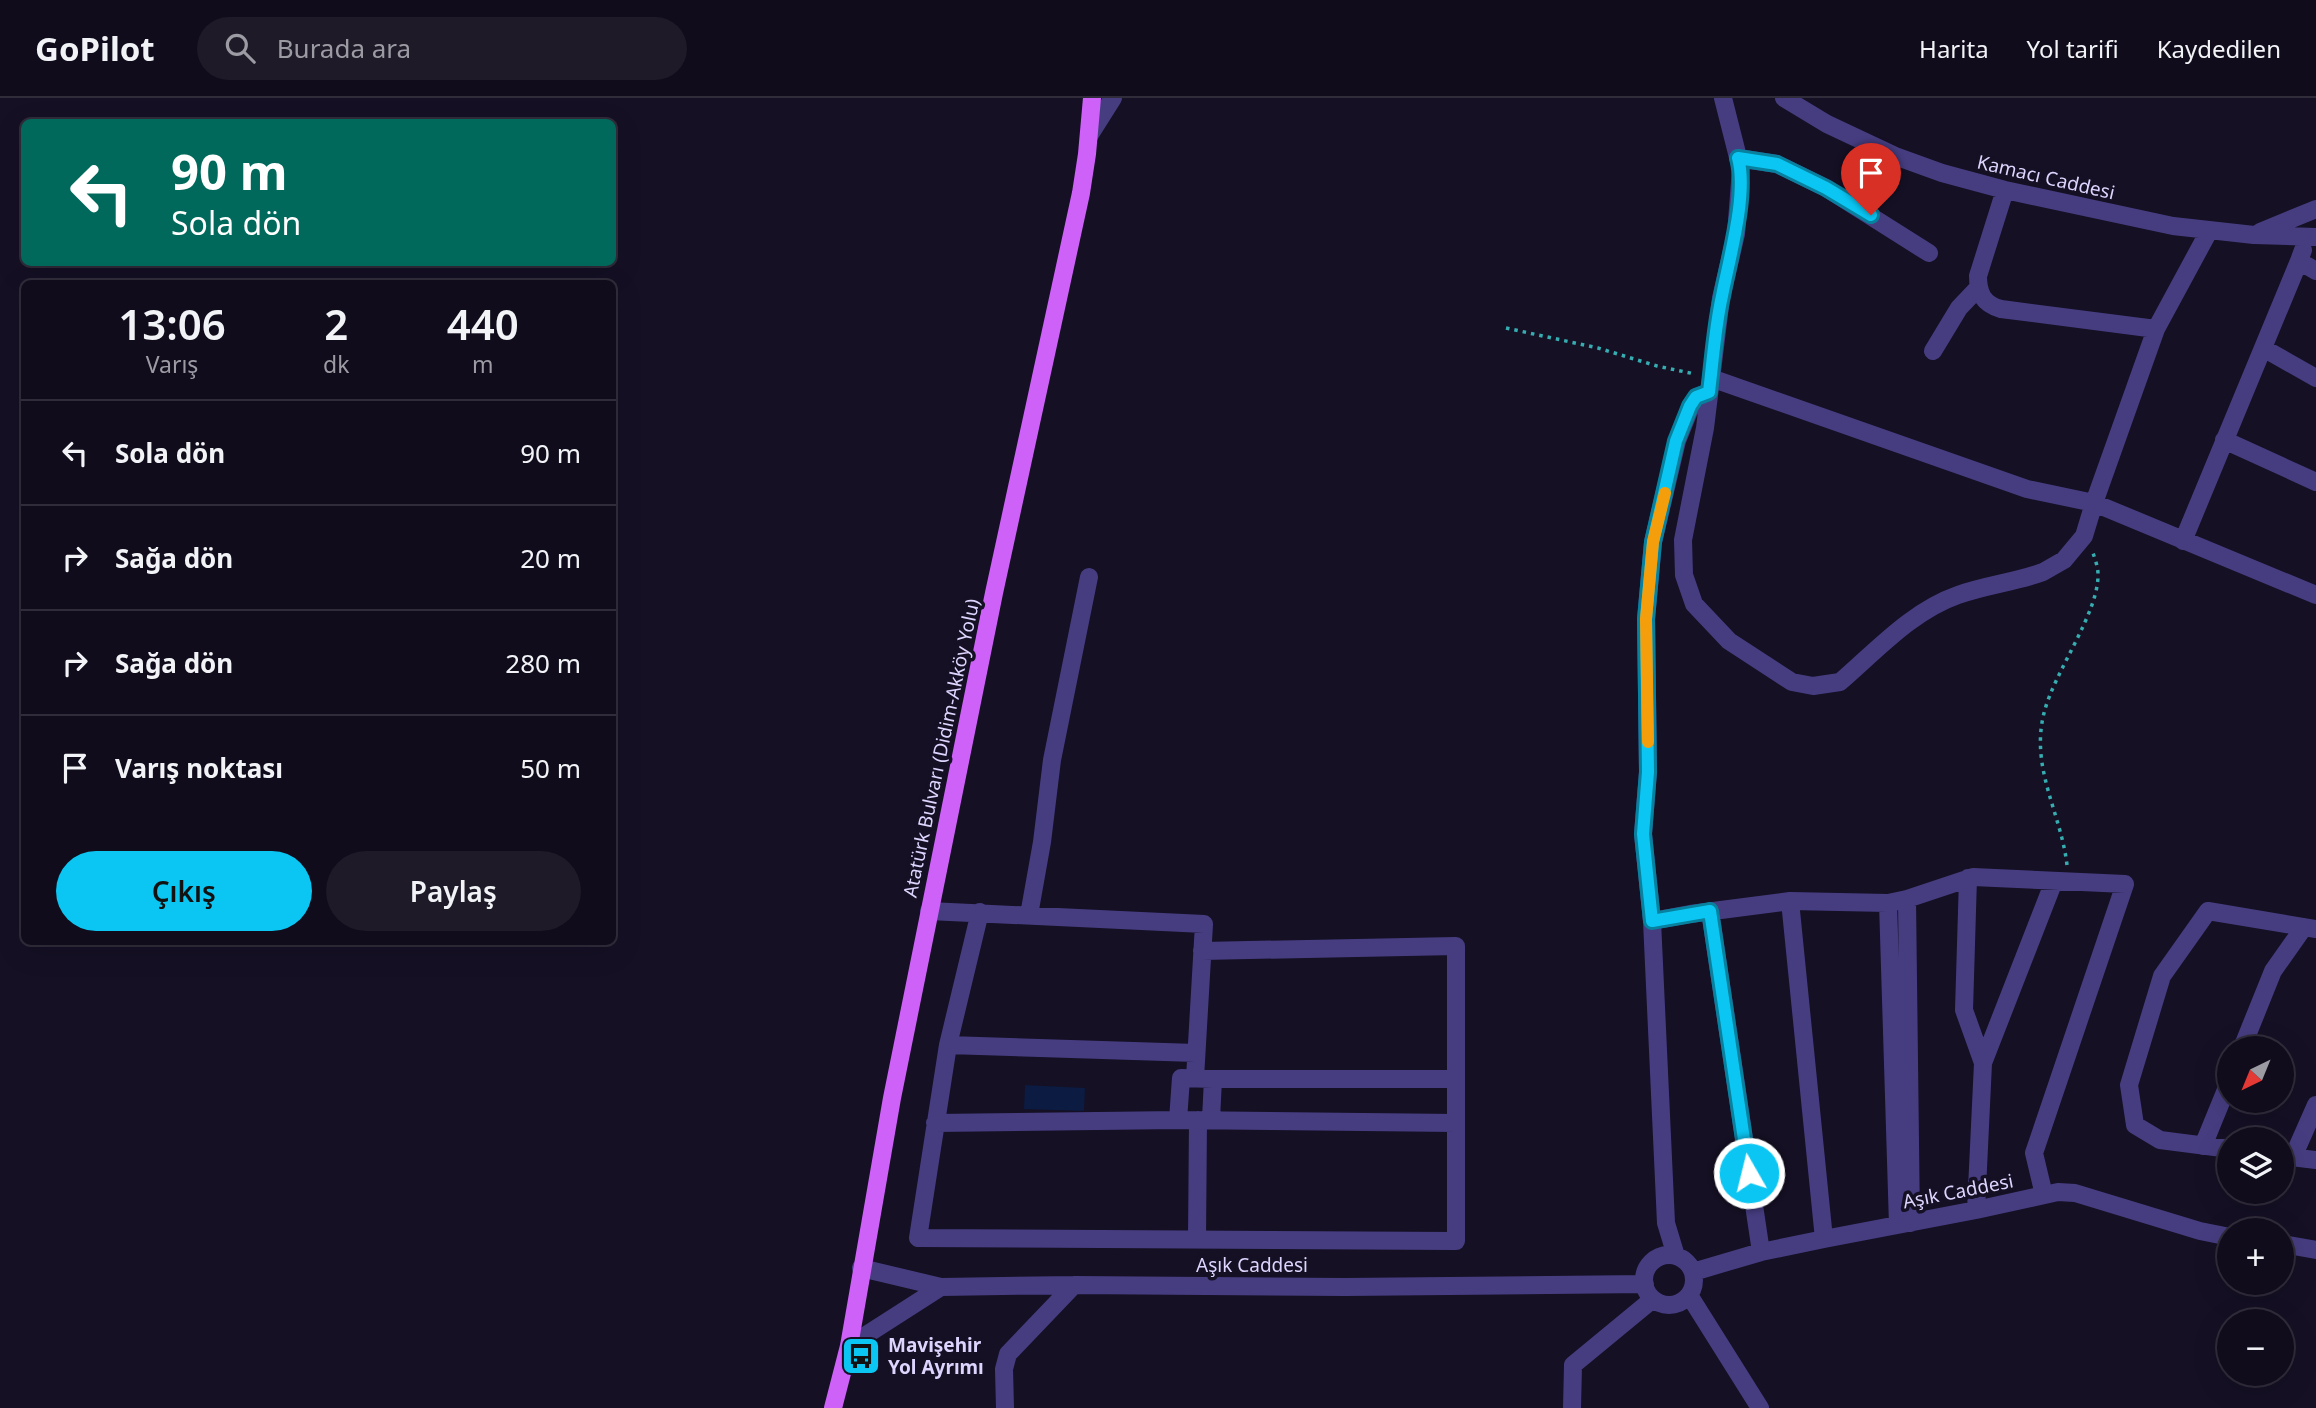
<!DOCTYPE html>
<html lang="tr">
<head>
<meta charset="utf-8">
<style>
  body { margin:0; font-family:"Noto Sans",sans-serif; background:#1e1a28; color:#f1f3f6; height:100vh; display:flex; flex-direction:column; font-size:26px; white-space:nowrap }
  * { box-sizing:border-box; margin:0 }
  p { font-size:23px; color:#9c9ba3 }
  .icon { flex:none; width:38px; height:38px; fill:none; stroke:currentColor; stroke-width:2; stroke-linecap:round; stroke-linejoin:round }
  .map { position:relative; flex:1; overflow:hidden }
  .sheet { position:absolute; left:21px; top:182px; width:595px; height:665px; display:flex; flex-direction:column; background:#100c1b; border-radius:10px; box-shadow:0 7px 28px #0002,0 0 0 2px #302c3a }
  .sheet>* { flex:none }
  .guide { position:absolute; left:21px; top:21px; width:595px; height:147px; border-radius:10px; box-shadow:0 7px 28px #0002,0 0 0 2px #302c3a; background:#00695c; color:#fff; overflow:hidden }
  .needle { width:46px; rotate:223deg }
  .buttons { position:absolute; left:2217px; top:938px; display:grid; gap:14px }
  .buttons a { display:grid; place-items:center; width:77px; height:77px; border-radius:50%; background:#100c1b; box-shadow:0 7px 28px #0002,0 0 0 2px #302c3a; font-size:35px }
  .pin { position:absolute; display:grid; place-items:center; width:60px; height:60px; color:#fff; margin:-72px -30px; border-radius:50% 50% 50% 0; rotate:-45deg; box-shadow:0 0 7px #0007 }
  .pin .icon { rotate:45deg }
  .me { position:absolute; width:77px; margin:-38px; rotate:352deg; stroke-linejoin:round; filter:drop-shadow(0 0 5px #0008) }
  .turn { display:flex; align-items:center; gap:24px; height:147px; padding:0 35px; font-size:32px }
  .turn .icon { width:91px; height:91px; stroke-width:2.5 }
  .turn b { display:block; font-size:49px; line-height:60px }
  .eta { display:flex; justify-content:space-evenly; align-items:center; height:119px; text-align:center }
  .eta b { font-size:42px; font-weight:600; line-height:49px }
  .primary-button { display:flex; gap:14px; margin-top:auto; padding:14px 35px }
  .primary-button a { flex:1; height:80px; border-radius:42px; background:#0bc6f3; color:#111; font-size:28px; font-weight:600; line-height:80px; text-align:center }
  .primary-button a+a { background:#1e1a28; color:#f1f3f6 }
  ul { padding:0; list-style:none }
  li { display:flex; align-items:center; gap:21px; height:105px; padding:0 35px; border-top:2px solid #302c3a }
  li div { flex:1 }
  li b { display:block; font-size:26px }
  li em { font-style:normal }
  header { display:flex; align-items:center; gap:42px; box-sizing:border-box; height:98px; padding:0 35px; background:#100c1b; border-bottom:2px solid #302c3a }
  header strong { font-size:33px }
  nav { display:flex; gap:38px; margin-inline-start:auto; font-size:24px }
  .search { width:490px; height:63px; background:#1e1a28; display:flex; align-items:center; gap:18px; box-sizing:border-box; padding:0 24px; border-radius:38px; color:#9c9ba3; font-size:26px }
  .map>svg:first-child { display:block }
</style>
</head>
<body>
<header>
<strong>GoPilot</strong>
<div class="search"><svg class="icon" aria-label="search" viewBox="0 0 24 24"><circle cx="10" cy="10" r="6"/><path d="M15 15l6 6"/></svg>Burada ara</div>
<nav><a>Harita</a><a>Yol tarifi</a><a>Kaydedilen</a></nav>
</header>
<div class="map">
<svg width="2316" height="1310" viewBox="0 0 2316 1310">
  <rect width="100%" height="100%" fill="#151024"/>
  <path fill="#0c1b41" d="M 1025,987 L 1085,990 L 1084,1013 L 1024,1011 Z"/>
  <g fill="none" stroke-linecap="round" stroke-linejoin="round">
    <path stroke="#35adb1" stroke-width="3.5" stroke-dasharray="3.5 5" stroke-linecap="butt" d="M 1506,230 L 1598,250 L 1657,268 L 1695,276
      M 2067,767 C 2061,715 2030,670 2044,615 C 2054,574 2099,515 2098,476 C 2098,469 2095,461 2093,455"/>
    <path stroke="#463d81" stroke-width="18" d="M 1723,0 L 1741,71 L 1736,136 L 1721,200 L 1705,330 L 1683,442 L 1684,477 L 1694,506 L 1729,543 L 1792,584 L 1813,588 L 1840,584 C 1877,552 1912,513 1958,497 C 1986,487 2016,484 2043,474 L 2064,462 L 2084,438 L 2094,405 L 2156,231 L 2209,133
      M 1784,0 L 1827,26 L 1895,58 L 1942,75 L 2005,92 L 2173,128 L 2254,137 L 2316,139
      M 1089,38 L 1113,0
      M 1738,60 L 1777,66 L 1826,90 L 1929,155
      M 2005,92 L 1978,178 C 1978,195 1983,206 2001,211 L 2156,231
      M 2260,134 L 2316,111
      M 2303,152 L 2299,163 L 2316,173
      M 2263,250 L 2316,280
      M 1933,253 L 1959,210 L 1978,190
      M 1711,280 L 2027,391 L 2094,405 L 2316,497
      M 2224,342 L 2316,384
      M 2183,443 L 2299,163
      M 1968,780 L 1964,912 L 1983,965
      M 1907,801 L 1911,1125
      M 1790,803 L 1824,1141
      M 1888,805 L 1898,1127
      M 929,813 L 1204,826 L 1195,980
      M 1710,813 L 1761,1154
      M 980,814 L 948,947 L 918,1140 L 1456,1143 L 1456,848 L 1202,853
      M 1029,817 L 1042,744 L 1052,662 L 1089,479
      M 1652,823 L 1690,816 L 1790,803 L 1888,805 L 1907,801 L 1973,779 L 2125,786 L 2034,1055 L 2044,1097
      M 948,947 L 1196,955
      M 2242,950 L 2273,873 L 2304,829
      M 1213,981 L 1456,981
      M 1211,1021 L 1213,981 L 1181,980 L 1178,1022 L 1456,1025
      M 935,1025 L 1178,1022
      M 2203,1048 L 2230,982
      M 2230,1051 L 2160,1042 L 2135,1027 L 2129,987 L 2162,878 L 2208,813 L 2316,831
      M 2282,1058 L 2316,1062
      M 2293,1059 L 2316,1007
      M 1976,1112 L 1983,965 L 2054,783
      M 1197,1141 L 1198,1022
      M 2282,1146 L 2316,1152
      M1644 1182a25 25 0 1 1 50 0a25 25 0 1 1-50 0Z
      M 1676,1158 L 1666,1125 L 1652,823 L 1643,736 L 1648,674 L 1646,521 L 1653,444 L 1677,343 L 1691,308 L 1697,299 L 1709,294
      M 861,1170 L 941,1189 L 1074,1187 L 1345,1189 L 1645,1186
      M 1693,1174 L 1761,1154 L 1824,1141 L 1976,1112 L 2058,1094 L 2075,1095 L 2200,1133 L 2230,1139
      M 1689,1197 L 1760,1310
      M 849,1248 L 941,1189
      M 1005,1310 L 1004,1271 L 1008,1256 L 1074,1187
      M 1572,1310 L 1573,1267 L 1653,1201"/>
    <path stroke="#cd61f8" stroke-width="18" d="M 833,1310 L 849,1248 L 892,1000 L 994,495 L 1081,95 L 1087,56 L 1092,0"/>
  </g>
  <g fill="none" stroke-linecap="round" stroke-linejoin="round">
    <g stroke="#07819e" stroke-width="18">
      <path id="route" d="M 1749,1075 L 1710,813 L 1652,823 L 1643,736 L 1648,674 L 1646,521 L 1653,444 L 1676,343 L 1690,308 L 1696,299 L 1709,294 C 1713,262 1715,229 1722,198 C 1729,161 1748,96 1738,60 L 1777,66 L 1826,90 L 1871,117"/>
    </g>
    <use href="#route" stroke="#0bc6f3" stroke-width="12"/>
    <path stroke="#f59e0b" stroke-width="12" d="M 1648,644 L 1646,521 L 1653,444 L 1665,395"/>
  </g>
  <defs>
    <g id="bus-square" transform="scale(2.0125)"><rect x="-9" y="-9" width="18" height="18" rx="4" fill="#0bc6f3" stroke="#151024"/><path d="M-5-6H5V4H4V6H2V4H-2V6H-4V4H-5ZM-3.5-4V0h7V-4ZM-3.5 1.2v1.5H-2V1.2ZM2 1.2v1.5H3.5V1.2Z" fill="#111"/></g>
  </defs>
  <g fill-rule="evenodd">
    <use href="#bus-square" x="861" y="1258"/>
  </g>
  <g text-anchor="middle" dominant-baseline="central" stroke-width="7" stroke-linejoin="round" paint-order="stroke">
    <g font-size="19" fill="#ddd5fd" stroke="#151024">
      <text transform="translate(2046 79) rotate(13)">Kamacı Caddesi</text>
      <text transform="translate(941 650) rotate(-78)">Atatürk Bulvarı (Didim-Akköy Yolu)</text>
      <text transform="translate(1958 1093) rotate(-11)">Aşık Caddesi</text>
      <text x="1252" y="1167">Aşık Caddesi</text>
    </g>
    <g font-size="19" font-weight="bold" fill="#ddd5fd" stroke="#151024" text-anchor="start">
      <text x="888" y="1247">Mavişehir<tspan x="888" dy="22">Yol Ayrımı</tspan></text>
    </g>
  </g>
</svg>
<div class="buttons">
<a><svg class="needle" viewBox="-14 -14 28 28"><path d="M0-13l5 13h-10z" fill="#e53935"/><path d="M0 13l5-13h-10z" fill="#9c9ba3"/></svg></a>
<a><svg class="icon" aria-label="layers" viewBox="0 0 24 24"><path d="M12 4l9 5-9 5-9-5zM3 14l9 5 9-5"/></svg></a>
<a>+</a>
<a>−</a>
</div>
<div class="pin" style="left:1871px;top:117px;background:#d93025"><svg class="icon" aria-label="arrive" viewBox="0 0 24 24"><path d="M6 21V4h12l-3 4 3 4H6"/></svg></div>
<svg class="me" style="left:1749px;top:1075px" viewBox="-20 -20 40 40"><circle r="17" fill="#0bc6f3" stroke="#fff" stroke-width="3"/><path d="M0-11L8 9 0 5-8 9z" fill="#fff"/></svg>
<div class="guide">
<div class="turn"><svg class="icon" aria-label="left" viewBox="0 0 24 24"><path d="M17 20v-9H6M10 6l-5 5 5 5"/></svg><div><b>90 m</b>Sola dön</div></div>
</div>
<section class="sheet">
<div class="eta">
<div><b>13:06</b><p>Varış</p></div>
<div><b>2</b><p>dk</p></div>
<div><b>440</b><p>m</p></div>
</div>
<ul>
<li><svg class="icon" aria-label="left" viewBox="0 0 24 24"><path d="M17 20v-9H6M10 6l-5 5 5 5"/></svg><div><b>Sola dön</b></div><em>90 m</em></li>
<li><svg class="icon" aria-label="right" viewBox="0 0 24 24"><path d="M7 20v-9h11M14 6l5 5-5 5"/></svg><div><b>Sağa dön</b></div><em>20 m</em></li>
<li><svg class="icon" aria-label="right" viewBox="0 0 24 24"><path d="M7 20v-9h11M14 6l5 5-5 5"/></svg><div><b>Sağa dön</b></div><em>280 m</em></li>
<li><svg class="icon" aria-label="arrive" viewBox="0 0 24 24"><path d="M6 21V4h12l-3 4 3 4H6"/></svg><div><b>Varış noktası</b></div><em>50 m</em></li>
</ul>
<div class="primary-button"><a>Çıkış</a><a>Paylaş</a></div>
</section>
</div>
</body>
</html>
